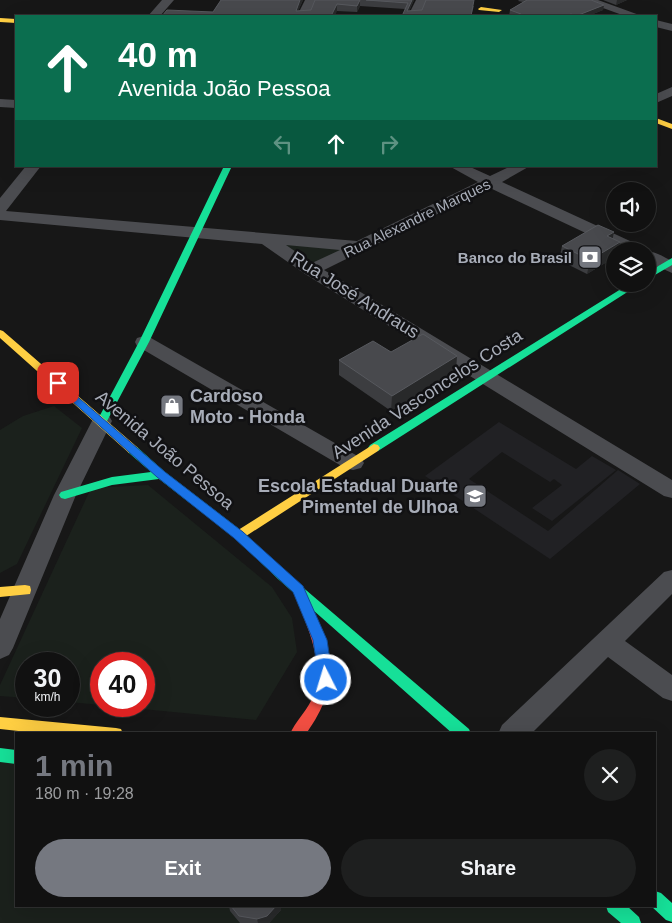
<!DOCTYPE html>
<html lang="en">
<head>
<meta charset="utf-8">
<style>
  body { margin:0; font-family:Helvetica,sans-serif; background:#1e1f1f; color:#f1f3f6; height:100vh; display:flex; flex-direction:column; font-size:19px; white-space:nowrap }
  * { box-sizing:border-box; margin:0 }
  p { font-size:16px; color:#9c9d9f }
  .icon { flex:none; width:28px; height:28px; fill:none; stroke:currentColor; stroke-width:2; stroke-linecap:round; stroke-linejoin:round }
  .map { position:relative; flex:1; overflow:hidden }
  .panel { position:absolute; left:15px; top:732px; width:641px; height:175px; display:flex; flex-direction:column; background:#111; border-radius:0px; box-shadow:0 5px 20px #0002,0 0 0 1px #303131 }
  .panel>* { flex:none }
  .guide { position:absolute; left:15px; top:15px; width:642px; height:152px; border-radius:0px; box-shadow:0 5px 20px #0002,0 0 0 1px #303131; background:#0b6e4f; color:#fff; overflow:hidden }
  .fabs { position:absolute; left:606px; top:182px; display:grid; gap:10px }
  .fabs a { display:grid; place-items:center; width:50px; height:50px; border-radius:50%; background:#111; box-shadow:0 5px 20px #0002,0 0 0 1px #303131; font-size:25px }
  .speed { position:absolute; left:15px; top:652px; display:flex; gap:10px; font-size:25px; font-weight:700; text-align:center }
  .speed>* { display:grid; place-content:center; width:65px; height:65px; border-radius:50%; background:#111; box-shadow:0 5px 20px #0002,0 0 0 1px #303131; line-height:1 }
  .speed small { font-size:12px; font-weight:400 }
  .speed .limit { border:8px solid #d22; background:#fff; color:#111 }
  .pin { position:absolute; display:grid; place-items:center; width:42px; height:42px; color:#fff; margin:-21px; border-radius:10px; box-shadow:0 2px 8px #0006 }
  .me { position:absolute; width:55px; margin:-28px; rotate:355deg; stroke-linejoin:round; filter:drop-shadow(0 0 4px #0008) }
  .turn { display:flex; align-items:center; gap:18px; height:105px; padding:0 20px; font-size:22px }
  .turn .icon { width:65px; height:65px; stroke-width:2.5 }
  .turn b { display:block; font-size:35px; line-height:42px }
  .lanes { display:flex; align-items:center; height:48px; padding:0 20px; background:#0003; justify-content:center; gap:25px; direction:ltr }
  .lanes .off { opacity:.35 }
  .round { display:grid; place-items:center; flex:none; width:52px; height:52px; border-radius:26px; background:#1e1f1f }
  .headline { display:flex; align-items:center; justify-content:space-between; height:85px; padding:0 20px }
  h1 { font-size:30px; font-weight:600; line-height:38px; color:#757880 }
  .primary-button { display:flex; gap:10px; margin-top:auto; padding:10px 20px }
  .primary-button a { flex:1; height:58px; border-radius:30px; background:#757880; color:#fff; font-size:20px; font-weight:600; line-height:58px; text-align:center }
  .primary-button a+a { background:#1e1f1f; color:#f1f3f6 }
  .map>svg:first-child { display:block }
</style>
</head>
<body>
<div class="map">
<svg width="672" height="923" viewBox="0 0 672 923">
  <rect width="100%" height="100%" fill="#171717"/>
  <path fill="#212124" d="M 499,422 L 576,469 L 592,456 L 616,470 L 552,521 L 532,508 L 562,485 L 554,479 L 550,482 L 502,452 L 469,479 L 548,531 L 618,470 L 640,484 L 550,559 L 425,476 Z"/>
  <path fill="#1b211c" d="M 278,241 L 349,247 L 308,267 Z
    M 54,406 L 82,428 L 17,564 L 0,573 L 0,430 L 23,416 Z
    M 148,485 L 272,587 L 292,618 L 297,652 L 256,720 L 111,706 L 144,706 L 144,664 L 101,664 L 101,705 L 69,702 L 69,664 L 26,664 L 26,698 L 0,696 L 0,685 L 91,488 Z
    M 0,753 L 16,755 L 16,906 L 614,906 L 633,923 L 0,923 Z"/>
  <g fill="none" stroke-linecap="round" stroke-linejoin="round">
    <path fill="#4b4c50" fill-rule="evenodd" d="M 162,0 L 174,0 L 160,16 L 148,16 Z
      M 305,0 L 317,0 L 309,16 L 297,16 Z
      M 416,0 L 428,0 L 420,16 L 408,16 Z
      M 581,0 L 598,0 L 642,16 L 625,16 Z
      M 656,20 L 672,24 L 672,31 L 656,27 Z
      M 672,87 L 672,96 L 656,103 L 656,94 Z
      M 0,99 L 16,100 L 16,108 L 0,107 Z
      M 26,166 L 41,166 L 6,211 L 357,241 L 478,182 L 449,166 L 468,166 L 490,176 L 511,166 L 530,166 L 502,182 L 643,247 L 645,251 L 624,251 L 490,188 L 324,270 L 672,480 L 672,498 L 664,496 L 305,274 L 262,244 L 0,220 L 0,198 ZM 286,245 L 340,250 L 312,263 Z
      M 647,251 C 656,252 664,257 672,261 L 672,273 L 648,262 Z
      M 144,336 L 151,338 L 361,458 L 364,463 L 361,468 L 353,470 L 345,468 L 137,346 L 135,342 L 137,338 Z
      M 102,414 L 109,416 L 112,421 L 76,495 L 13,648 L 9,655 L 0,659 L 0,619 L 54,495 L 92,421 L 95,416 Z
      M 672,570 L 672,594 L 625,641 L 672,675 L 672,701 L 663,698 L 608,657 L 531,734 L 498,734 L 502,725 L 664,572 Z"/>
    <path fill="#16e098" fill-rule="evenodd" d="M 224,166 L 232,166 L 149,342 L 107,421 L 106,424 L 98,424 L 97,421 L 139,342 Z
      M 672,258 L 672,265 L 648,279 L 648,272 Z
      M 629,284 L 640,284 L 378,451 L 370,451 L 368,448 L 370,445 Z
      M 133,446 L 137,447 L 165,472 L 243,532 L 286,573 L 469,729 L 471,734 L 453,734 L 278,579 L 235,538 L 159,479 L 112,485 L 65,499 L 61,498 L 59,495 L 61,492 L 112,477 L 151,472 L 129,453 L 127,450 Z
      M 0,748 L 16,750 L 16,764 L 0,762 Z
      M 655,891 L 661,893 L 672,903 L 672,922 L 666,920 L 651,906 L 655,906 Z
      M 606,906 L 627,906 L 639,917 L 641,923 L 621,923 L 608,912 Z"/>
    <path fill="#ffcf43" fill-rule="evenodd" d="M 481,7 L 502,10 L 499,12 L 479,10 L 478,9 Z
      M 0,18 L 16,19 L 16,23 L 0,22 Z
      M 656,118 L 672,124 L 672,129 L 656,123 Z
      M 0,330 L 3,331 L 137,447 L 139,450 L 137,453 L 129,453 L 0,338 Z
      M 374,444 L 378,445 L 380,448 L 378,451 L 243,538 L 235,538 L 233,535 L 235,532 Z
      M 25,585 L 30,586 L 31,590 L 30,594 L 0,597 L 0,587 Z
      M 0,717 L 116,728 L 121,729 L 123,734 L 46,734 L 0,729 Z"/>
    <path fill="#f24e42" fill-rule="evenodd" d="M 301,591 L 306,592 L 307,596 C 331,651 344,681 306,734 L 290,734 C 295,722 305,713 311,701 C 327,667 308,628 295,596 L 296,592 Z"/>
  </g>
  <path fill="#3c3d40" d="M 221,0 L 303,0 L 298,11 L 311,10 L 315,0 L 414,0 L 409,11 L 474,6 L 471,16 L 402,16 L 405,9 L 360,6 L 357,12 L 337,11 L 213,12 Z
    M 519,0 L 591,0 L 604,5 L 603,10 L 588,16 L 509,16 L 510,10 L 523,2 L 518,1 Z
    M 603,0 L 627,0 L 616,5 Z
    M 612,239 L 620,242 L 618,251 L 615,251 L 615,257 L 587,274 L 559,260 L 562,246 Z
    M 391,352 L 456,371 L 391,411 L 339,375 L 339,360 Z
    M 229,906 L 281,906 L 281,910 L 269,923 L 240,923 L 230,911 Z"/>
  <path fill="#28292a" d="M 300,0 L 303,0 L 296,16 L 296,11 Z
    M 360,0 L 360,6 L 357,12 L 357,6 Z
    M 412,0 L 414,0 L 407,16 L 407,11 Z
    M 617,0 L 627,0 L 616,5 Z
    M 337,4 L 337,11 L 335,16 L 331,16 Z
    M 604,5 L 603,10 L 588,16 L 576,16 Z
    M 614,232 L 611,247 L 607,236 Z
    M 620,242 L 618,251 L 615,251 L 615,257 L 587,274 L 590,260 Z
    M 457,356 L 456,371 L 391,411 L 392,396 Z
    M 276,906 L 281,906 L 281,910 L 269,923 L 258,923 L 257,919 Z"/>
  <path fill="#48494d" stroke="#57595e" d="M 221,0 L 300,0 L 296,11 L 311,10 L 315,0 L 360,0 L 357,6 L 337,4 L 331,16 L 162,16 L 167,10 L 213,12 Z
    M 366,0 L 412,0 L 407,11 L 422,10 L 426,0 L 474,0 L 471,16 L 402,16 L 408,3 Z
    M 527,0 L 591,0 L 604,5 L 576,16 L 571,14 L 566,16 L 518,16 L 521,14 L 510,10 Z
    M 598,225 L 614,232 L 607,236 L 620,242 L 590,260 L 562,246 Z
    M 423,334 L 457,356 L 392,396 L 339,360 L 373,341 L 391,352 Z
    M 231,906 L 276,906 L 267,916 L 257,919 L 239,916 Z"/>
  <path fill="#1a73e8" stroke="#114b97" d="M 58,380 L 165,472 L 243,532 L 303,586 L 327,640 L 333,680 L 331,685 L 321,685 L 319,680 L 313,640 L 293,592 L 234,538 L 157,477 L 54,385 L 54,381 Z"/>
  <defs>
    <g id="bank-square" transform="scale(1.25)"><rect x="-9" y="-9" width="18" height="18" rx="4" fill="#757880" stroke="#111113"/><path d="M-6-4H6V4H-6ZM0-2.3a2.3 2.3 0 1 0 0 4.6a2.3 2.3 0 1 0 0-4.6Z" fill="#fff"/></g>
    <g id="shop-square" transform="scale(1.25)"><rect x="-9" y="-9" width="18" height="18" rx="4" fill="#757880" stroke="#111113"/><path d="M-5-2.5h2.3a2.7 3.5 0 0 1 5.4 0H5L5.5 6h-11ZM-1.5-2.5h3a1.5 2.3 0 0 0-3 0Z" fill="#fff"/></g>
    <g id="school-square" transform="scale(1.25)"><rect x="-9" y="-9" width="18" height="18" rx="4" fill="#757880" stroke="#111113"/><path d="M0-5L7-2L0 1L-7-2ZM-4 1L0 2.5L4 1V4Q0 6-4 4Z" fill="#fff"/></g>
  </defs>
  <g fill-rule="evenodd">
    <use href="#bank-square" x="590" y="257"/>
    <use href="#shop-square" x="172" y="406"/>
    <use href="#school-square" x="475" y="496"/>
  </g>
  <g text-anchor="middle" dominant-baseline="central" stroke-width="5" stroke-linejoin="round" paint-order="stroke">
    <g font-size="15" fill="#a8adb8" stroke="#111113">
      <text transform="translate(417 218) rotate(-26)">Rua Alexandre Marques</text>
    </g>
    <g font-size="15" font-weight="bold" fill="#a8adb8" stroke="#111113" text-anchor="end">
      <text x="572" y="257">Banco do Brasil</text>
    </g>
    <g font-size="18" fill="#a8adb8" stroke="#111113">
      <text transform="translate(355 295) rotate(32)">Rua José Andraus</text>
      <text transform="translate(427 394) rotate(-33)">Avenida Vasconcelos Costa</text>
      <text transform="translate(165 450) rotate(40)">Avenida João Pessoa</text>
    </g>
    <g font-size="18" font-weight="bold" fill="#a8adb8" stroke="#111113" text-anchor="start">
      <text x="190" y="396">Cardoso<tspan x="190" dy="21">Moto - Honda</tspan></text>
      <text x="458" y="486" text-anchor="end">Escola Estadual Duarte<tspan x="458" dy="21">Pimentel de Ulhoa</tspan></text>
    </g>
  </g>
</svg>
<div class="fabs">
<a><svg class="icon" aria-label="sound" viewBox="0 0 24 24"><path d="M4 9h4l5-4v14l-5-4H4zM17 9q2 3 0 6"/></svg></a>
<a><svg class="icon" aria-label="layers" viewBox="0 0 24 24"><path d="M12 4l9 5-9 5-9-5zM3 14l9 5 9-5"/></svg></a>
</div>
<div class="speed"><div>30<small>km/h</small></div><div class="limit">40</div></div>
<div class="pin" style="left:58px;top:383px;background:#d93025"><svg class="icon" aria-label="arrive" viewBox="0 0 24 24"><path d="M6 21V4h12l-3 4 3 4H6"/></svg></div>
<svg class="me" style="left:326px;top:680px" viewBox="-20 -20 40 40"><circle r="17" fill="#1a73e8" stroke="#fff" stroke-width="3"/><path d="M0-11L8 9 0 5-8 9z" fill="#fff"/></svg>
<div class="guide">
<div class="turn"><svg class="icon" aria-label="ahead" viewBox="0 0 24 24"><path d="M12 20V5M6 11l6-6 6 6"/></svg><div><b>40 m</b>Avenida João Pessoa</div></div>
<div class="lanes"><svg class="icon off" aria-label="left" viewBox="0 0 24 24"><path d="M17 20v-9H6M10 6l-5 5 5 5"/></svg><svg class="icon" aria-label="ahead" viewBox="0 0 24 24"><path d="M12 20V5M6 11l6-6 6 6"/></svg><svg class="icon off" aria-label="right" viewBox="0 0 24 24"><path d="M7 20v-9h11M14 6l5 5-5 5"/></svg></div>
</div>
<section class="panel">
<div class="headline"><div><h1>1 min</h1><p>180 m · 19:28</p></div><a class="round"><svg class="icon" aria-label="close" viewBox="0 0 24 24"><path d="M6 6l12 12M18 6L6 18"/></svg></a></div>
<div class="primary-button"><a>Exit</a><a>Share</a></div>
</section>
</div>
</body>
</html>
